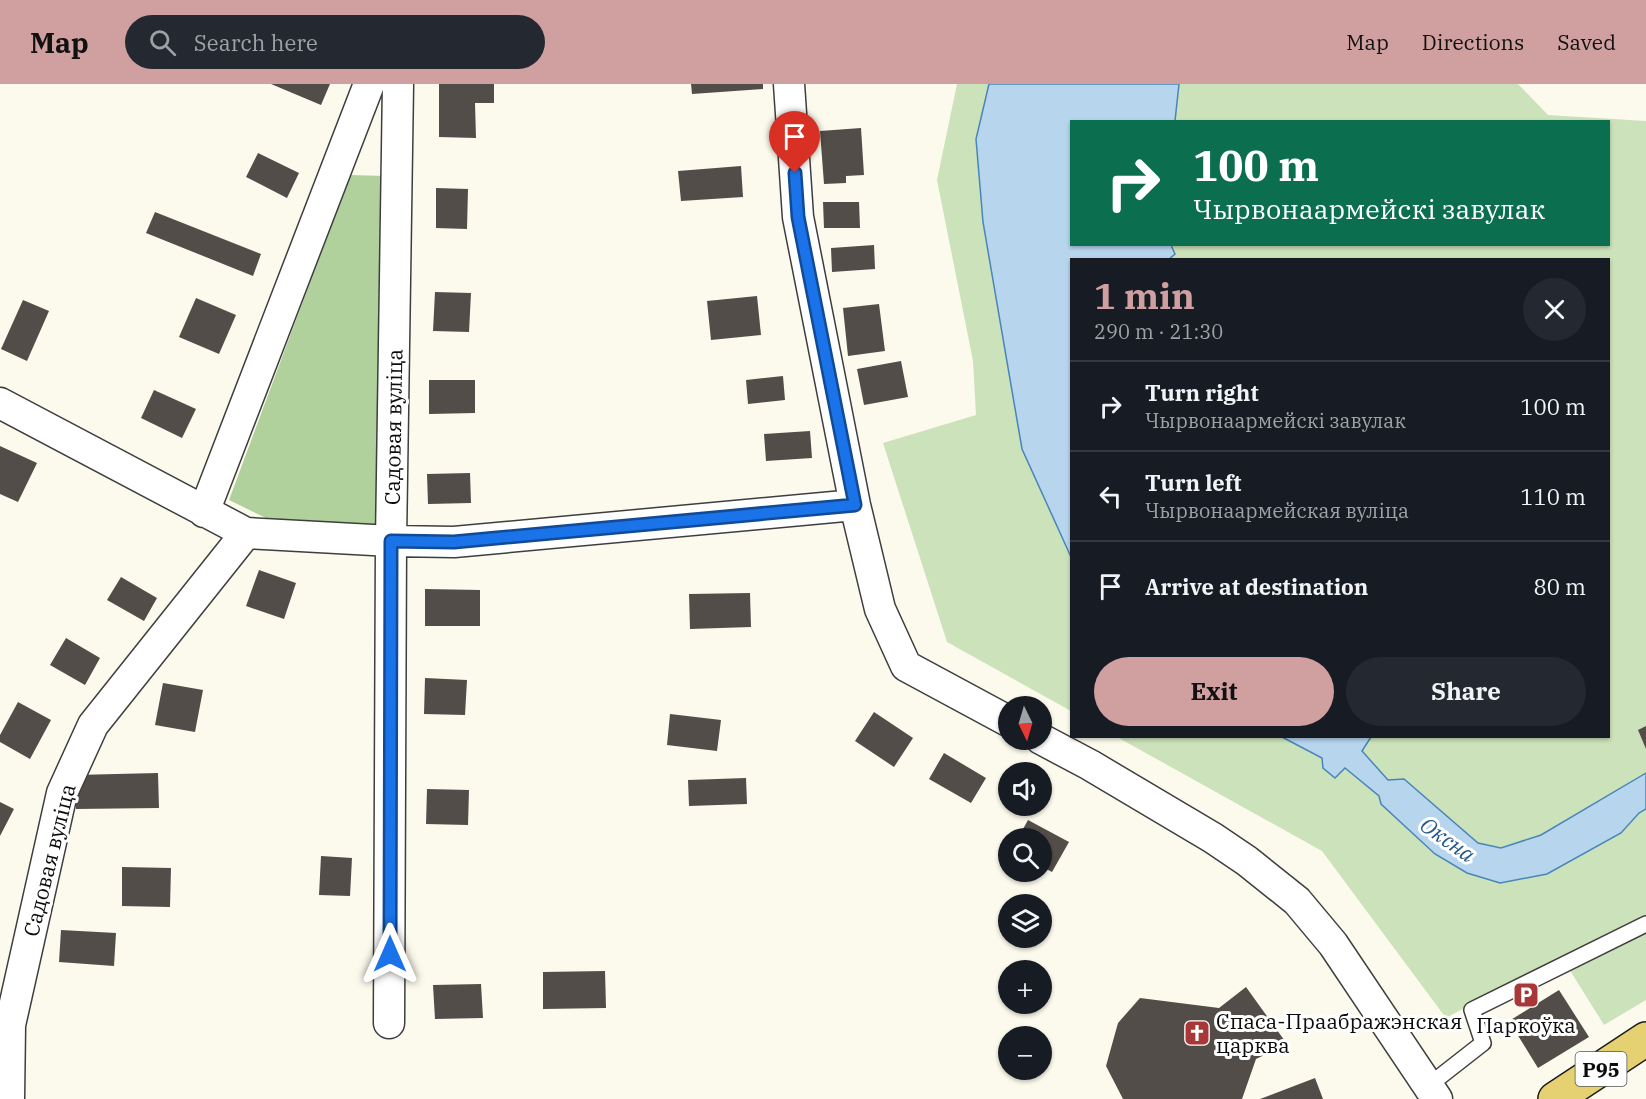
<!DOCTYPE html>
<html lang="en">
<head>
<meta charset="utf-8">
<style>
  body { margin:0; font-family:"IBM Plex Serif",serif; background:#242831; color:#f1f3f6; height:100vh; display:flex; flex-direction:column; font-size:22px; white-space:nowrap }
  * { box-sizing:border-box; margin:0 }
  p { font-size:20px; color:#9ea1a6 }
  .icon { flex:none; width:33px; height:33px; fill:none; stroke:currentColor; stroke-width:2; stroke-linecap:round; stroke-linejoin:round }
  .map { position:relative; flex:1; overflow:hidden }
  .details { position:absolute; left:1070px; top:174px; width:540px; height:480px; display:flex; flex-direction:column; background:#171b24; border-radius:0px; box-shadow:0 2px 4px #0004 }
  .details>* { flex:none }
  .top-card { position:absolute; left:1070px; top:36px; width:540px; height:126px; border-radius:0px; box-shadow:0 2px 4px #0004; background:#0b6e4f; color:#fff; overflow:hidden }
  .needle { width:39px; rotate:175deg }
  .fabs { position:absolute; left:998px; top:612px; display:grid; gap:12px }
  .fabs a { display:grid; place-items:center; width:54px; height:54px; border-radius:50%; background:#171b24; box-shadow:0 2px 4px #0004; font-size:30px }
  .pin { position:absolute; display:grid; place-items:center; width:51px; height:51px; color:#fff; margin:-62px -26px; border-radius:50% 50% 50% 0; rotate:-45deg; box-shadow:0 0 6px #0007 }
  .pin .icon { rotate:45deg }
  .me { position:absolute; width:66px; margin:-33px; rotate:0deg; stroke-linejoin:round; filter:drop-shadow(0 0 4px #0008) }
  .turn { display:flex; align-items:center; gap:21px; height:126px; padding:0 24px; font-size:27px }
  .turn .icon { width:78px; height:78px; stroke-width:2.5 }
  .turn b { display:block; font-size:42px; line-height:51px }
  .round { display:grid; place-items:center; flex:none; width:63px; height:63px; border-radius:32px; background:#242831 }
  .headline { display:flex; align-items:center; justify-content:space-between; height:102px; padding:0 24px }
  h1 { font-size:36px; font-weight:700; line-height:45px; color:#d09fa0 }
  .button { display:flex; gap:12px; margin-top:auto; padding:12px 24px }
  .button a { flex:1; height:69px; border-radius:36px; background:#d09fa0; color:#111; font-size:24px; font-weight:700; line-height:69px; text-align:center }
  .button a+a { background:#242831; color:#f1f3f6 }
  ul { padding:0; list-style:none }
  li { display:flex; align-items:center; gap:18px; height:90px; padding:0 24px; border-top:2px solid #363941 }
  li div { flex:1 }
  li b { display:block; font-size:22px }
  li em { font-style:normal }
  header { display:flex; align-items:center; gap:36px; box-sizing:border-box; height:84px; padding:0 30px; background:#d09fa0; color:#111 }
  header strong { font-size:28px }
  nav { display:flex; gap:33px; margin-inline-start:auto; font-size:21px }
  .search { width:420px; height:54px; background:#242831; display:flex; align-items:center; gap:15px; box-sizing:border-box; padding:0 21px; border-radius:33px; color:#9ea1a6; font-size:22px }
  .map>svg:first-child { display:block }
</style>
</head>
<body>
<header>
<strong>Map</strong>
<div class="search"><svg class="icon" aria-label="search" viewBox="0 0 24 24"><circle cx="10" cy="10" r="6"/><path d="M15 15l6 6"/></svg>Search here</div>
<nav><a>Map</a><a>Directions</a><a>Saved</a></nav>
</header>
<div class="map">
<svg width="1646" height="1015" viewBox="0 0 1646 1015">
  <rect width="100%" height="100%" fill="#fcfaec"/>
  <path fill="#cce2ba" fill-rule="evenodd" d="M 957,0 L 1518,0 L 1548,31 L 1646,37 L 1646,916 L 1604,941 L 1561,872 L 1446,934 L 1322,767 L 1117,653 L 1608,652 L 1608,176 L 1071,176 L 1071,627 L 947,558 L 883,359 L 976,331 L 973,277 L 937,96 ZM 1071,38 L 1608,38 L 1608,160 L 1071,160 Z"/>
  <path fill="#b0d09c" d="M 350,91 L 385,92 L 377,441 L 270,436 L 229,416 Z"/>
  <path fill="#b7d5ed" stroke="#4886ba" stroke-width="1.5" d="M 989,0 L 1179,0 L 1175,37 L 1071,38 L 1071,160 L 1171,161 L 1175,170 L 1168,176 L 1071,176 L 1071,473 L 1022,365 L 983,138 L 976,55 Z
    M 1282,653 L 1371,653 L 1362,667 L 1388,696 L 1404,695 L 1478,759 L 1501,764 L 1541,751 L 1646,689 L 1646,725 L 1639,729 L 1621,749 L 1547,790 L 1500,799 L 1467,789 L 1435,770 L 1381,720 L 1379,712 L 1345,684 L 1335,694 L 1323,684 L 1322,674 Z"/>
  <path fill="#524d49" d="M 271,0 L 330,0 L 321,21 Z
    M 439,0 L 494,0 L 494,19 L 475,19 L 476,54 L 439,53 Z
    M 691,0 L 763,0 L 763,5 L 692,10 Z
    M 861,44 L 864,91 L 846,92 L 846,99 L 824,100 L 820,47 Z
    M 258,69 L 299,89 L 287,114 L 246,93 Z
    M 741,82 L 743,113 L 681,117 L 678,87 Z
    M 436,104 L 468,105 L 467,145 L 436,144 Z
    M 823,118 L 859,118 L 860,144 L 824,144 Z
    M 155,128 L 261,170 L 253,192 L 146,149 Z
    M 874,161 L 875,185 L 832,188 L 831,164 Z
    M 435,208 L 471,209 L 469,248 L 433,247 Z
    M 757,212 L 761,251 L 711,256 L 707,217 Z
    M 196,214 L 236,231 L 219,270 L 179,253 Z
    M 23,216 L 49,227 L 27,277 L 1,265 Z
    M 879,220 L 885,267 L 848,272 L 843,224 Z
    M 901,277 L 908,313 L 864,321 L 857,285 Z
    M 783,292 L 785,316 L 748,320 L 746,296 Z
    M 429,296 L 475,296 L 475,329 L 429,330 Z
    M 154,306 L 196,325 L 182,354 L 141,334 Z
    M 810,347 L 812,374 L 766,377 L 764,350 Z
    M 0,362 L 37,379 L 18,418 L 0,410 Z
    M 470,389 L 471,419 L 428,420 L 427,390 Z
    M 259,486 L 296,499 L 284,535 L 246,522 Z
    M 121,493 L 157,514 L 144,537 L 107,516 Z
    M 425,505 L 480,506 L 480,542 L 425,542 Z
    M 750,509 L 751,543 L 690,545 L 689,510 Z
    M 66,554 L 100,574 L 85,601 L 50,581 Z
    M 425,594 L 467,596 L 465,631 L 424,630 Z
    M 163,599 L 203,606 L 195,648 L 155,641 Z
    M 18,618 L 51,636 L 30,675 L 0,658 L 0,651 Z
    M 874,628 L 913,654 L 894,683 L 855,657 Z
    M 670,630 L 721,636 L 717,667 L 667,661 Z
    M 1646,642 L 1646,665 L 1638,646 Z
    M 944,669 L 986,694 L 971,719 L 929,695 Z
    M 158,689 L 159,724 L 76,725 L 75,691 Z
    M 746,694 L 747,720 L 689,722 L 688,696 Z
    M 427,705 L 469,706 L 468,741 L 426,740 Z
    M 0,718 L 14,725 L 0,752 Z
    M 1028,736 L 1069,758 L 1052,788 L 1041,782 L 1041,754 L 1018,754 Z
    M 321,772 L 352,774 L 350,812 L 319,811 Z
    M 122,783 L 171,784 L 170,823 L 122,822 Z
    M 61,846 L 116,849 L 114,882 L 59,878 Z
    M 605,887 L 606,924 L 543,925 L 543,888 Z
    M 481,900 L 483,934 L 435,935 L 433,901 Z
    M 1246,903 L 1287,960 L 1256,975 L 1242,1015 L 1123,1015 L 1106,982 L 1118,939 L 1140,914 L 1219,924 Z
    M 1559,906 L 1589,953 L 1538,984 L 1509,937 Z
    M 1315,994 L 1323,1015 L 1260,1015 Z"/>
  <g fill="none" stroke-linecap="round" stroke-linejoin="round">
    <g stroke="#3e3e3e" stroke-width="18">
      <path id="lane" d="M 1428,1002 L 1483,959 L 1472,926 L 1646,840"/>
    </g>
    <g stroke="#3e3e3e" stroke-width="33">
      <path id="street" d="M 789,0 L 798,133 L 855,421 L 880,525 L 906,582 L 1008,637
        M 0,319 L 246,449 L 391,457 L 454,458 L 855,421
        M 204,428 L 369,0
        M 1041,655 L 1090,681 L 1213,754 L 1247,777 L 1297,817 L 1333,860 L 1437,1015
        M 389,939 L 391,457 L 398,0
        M 9,1015 L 10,941 L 62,709 L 93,641 L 246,449"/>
    </g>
    <g stroke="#1c1c1c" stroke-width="36">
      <path id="primary" d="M 1555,1015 L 1646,955"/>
    </g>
    <use href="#lane" stroke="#fff" stroke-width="15"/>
    <use href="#street" stroke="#fff" stroke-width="30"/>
    <use href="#primary" stroke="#e5d072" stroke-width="33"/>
  </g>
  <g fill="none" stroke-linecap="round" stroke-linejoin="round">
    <g stroke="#114b97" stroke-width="15">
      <path id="route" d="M 390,870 L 391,457 L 454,458 L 855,421 L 798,133 L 795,89"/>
    </g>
    <use href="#route" stroke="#1a73e8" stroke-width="10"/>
  </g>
  <defs>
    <g id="parking-square" transform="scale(1.35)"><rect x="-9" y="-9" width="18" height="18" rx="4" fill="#a73837" stroke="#fff"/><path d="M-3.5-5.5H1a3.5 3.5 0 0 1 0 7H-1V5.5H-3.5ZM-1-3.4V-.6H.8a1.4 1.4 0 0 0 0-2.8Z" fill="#fff"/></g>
    <g id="church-square" transform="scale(1.35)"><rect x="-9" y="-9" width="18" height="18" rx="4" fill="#a73837" stroke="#fff"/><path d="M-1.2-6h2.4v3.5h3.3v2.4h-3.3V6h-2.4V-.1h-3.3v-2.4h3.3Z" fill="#fff"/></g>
  </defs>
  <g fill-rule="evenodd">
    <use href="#parking-square" x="1526" y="911"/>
    <use href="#church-square" x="1197" y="949"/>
  </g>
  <g text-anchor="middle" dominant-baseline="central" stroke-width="6" stroke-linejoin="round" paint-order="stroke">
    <rect fill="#fff" stroke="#545454" stroke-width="1.5" x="1575.5" y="968" width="51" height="34" rx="4.5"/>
    <g font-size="20" font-weight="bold" fill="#0b0b0b">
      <text x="1601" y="985">Р95</text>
    </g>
    <g font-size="21" fill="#0b0b0b" stroke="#fff">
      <text transform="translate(393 343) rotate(-89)">Садовая вуліца</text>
      <text transform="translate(49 776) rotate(-76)">Садовая вуліца</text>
    </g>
    <g font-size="21" fill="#0b0b0b" stroke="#fff" text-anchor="start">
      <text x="1216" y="937">Спаса-Праабражэнская<tspan x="1216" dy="24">царква</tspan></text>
      <text x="1526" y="941" text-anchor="middle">Паркоўка</text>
    </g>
    <g font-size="22" font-style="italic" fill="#26598b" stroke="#fff">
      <text transform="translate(1448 755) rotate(35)">Оксна</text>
    </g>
  </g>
</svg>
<div class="fabs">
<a><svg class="needle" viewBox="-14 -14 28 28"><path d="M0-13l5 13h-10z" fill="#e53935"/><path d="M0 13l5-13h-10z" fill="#9ea1a6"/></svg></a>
<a><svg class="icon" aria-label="sound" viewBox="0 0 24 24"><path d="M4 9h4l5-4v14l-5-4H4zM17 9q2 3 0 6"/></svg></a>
<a><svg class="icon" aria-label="search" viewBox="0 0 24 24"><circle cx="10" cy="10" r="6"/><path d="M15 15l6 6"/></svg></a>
<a><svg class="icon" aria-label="layers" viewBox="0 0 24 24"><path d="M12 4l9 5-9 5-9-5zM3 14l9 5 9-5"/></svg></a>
<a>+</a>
<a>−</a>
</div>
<div class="pin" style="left:795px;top:89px;background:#d93025"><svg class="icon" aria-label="arrive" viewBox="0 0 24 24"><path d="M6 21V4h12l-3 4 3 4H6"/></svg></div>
<svg class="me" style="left:390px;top:870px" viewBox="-20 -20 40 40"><path d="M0-17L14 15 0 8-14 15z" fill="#1a73e8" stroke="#fff" stroke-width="4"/></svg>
<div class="top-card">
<div class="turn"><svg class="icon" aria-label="right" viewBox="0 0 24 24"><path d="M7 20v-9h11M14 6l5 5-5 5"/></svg><div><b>100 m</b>Чырвонаармейскі завулак</div></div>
</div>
<section class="details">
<div class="headline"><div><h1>1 min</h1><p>290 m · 21:30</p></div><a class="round"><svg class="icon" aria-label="close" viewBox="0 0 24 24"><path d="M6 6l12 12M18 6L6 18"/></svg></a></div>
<ul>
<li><svg class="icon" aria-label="right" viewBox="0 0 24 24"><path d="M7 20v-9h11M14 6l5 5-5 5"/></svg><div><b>Turn right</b><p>Чырвонаармейскі завулак</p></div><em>100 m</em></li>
<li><svg class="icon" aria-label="left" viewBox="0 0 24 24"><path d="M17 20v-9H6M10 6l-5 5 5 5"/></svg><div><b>Turn left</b><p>Чырвонаармейская вуліца</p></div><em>110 m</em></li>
<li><svg class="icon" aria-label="arrive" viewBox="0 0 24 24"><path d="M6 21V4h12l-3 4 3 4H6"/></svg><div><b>Arrive at destination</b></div><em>80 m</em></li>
</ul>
<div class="button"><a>Exit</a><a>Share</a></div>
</section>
</div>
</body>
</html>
